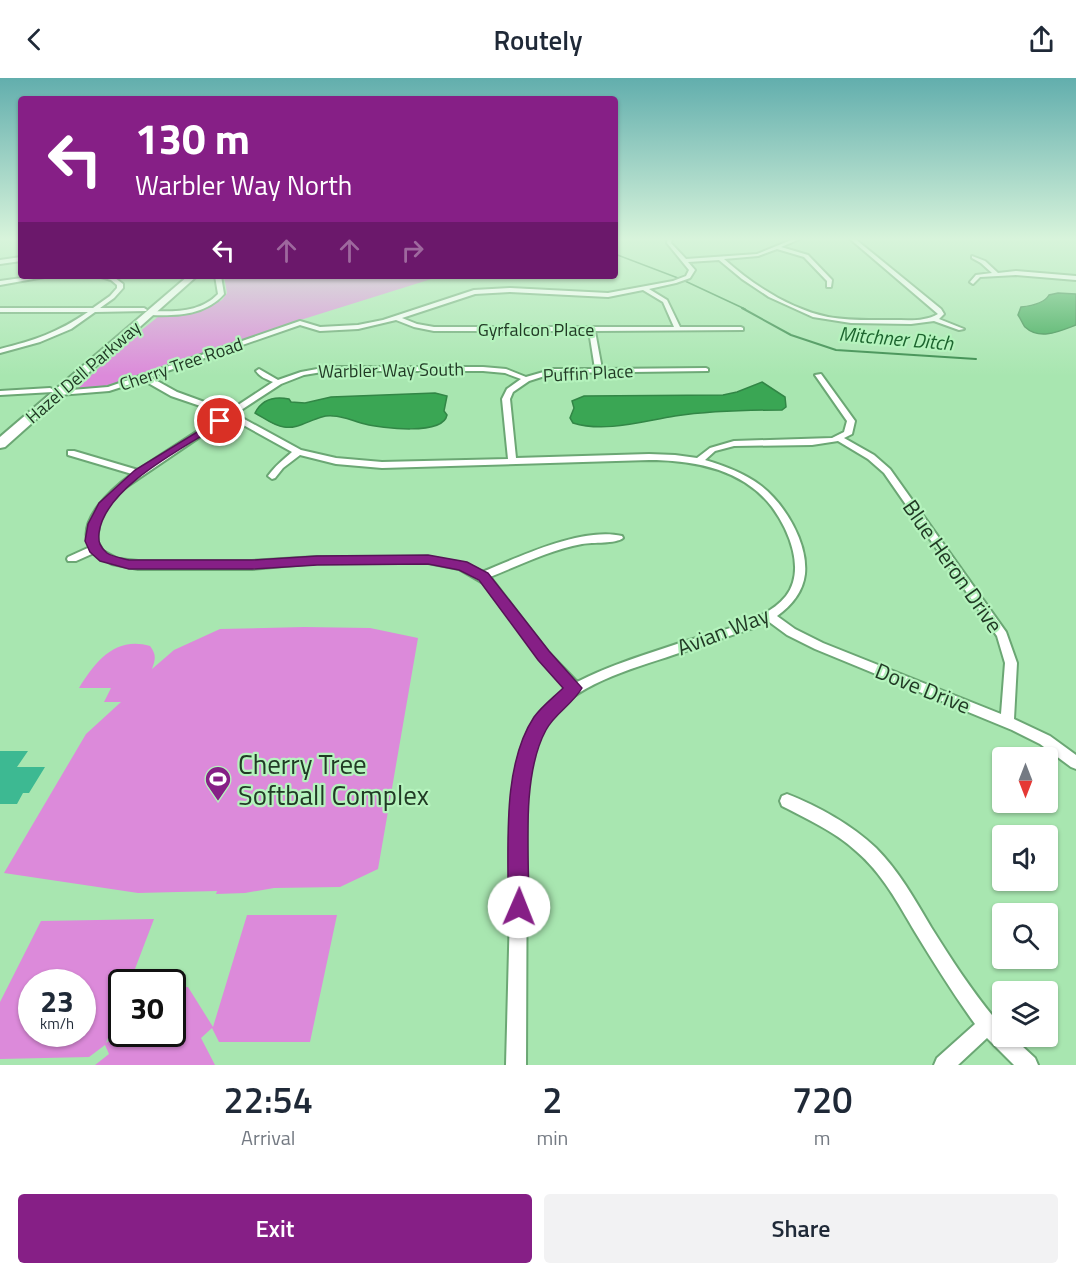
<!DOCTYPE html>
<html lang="en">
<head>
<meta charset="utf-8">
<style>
  body { margin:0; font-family:"Titillium Web",sans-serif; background:#f2f2f3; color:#1f2937; height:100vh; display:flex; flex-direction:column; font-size:22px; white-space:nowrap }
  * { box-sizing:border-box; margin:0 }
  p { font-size:20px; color:#747a83 }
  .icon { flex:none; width:33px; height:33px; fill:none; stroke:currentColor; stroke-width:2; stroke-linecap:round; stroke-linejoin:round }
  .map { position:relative; height:987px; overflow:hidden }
  .drawer { display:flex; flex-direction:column; background:#fff; flex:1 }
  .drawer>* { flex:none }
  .top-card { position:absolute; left:18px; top:18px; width:600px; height:183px; border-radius:6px; box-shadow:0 2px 4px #0004; background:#861f86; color:#fff; overflow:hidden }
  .needle { width:39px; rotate:180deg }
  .buttons { position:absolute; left:992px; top:669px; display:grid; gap:12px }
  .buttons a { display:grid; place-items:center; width:66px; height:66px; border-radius:6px; background:#fff; box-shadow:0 2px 4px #0004; font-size:30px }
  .speed { position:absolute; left:18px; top:891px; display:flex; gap:12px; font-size:30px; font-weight:700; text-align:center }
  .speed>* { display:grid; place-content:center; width:78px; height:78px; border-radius:50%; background:#fff; box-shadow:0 2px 4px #0004; line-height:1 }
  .speed small { font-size:15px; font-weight:400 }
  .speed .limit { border:3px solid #111; border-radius:9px; background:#fff; color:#111 }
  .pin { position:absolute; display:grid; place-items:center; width:51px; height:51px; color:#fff; margin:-26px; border:3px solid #fff; border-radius:50%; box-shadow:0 2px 6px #0007 }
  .me { position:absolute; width:66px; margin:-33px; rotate:1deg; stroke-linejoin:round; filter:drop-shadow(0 0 4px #0008) }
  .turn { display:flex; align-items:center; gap:21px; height:126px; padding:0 18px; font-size:27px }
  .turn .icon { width:78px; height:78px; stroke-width:2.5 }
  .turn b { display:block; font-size:42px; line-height:51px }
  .lanes { display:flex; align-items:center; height:57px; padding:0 18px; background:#0003; justify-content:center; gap:30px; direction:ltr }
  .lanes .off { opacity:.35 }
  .eta { display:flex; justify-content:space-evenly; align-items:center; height:102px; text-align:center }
  .eta b { font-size:36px; font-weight:600; line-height:42px }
  .button { display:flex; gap:12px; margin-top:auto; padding:12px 18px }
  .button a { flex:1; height:69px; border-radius:6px; background:#861f86; color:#fff; font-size:24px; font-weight:600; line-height:69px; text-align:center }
  .button a+a { background:#f2f2f3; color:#1f2937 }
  header { display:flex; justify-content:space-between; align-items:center; height:78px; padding:0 18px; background:#fff; font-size:27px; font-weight:600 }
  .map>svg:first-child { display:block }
</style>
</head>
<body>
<header><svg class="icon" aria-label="back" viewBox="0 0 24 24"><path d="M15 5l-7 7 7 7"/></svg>Routely<svg class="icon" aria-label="share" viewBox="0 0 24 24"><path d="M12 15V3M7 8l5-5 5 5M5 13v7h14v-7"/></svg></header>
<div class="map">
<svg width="1076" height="987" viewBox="0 0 1076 987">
  <rect width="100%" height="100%" fill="#a8e6b0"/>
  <path fill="#dc8ada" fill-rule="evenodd" d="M 224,198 L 441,198 L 294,244 L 119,304 L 97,310 L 78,310 L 123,267 L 159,238 L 203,231 L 222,222 L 227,215 Z
    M 304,549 L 370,550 L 418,560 L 378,791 L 340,809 L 274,810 L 245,815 L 216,816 L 217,813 L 138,815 L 4,795 L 86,656 L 121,624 L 104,624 L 111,610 L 79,610 C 95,584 115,558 150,568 C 157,577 155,582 152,591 L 174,572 L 220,551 Z
    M 247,837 L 337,837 L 310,964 L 219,964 L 212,950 L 201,960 L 215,987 L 95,987 L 109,976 L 105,967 L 89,979 L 0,981 L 0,924 L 41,843 L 154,841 L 130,904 L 122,904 L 121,925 L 106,965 L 121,953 L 122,956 L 172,956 L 173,910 L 188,909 L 213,949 ZM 32,904 L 82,904 L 82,956 L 32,956 Z"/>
  <path fill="#3aa654" stroke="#328646" stroke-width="1.5" d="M 1058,215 L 1076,216 L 1076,247 C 1060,253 1040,263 1025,249 C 1023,247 1021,241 1018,237 L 1021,229 C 1030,228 1044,226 1049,217 Z
    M 762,304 L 785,319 L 786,329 L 782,332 C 747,332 710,333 675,338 C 643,343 605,355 573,345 L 570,340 L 574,330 L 572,323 L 584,318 L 723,317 L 737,314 Z
    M 435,315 L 447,318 L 444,333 L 447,337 C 443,358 381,350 365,346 C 355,344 344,338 333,338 C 316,336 301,352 284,349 C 274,348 264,340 255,335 C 262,321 274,318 289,321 L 291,324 L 305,325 L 331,319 Z"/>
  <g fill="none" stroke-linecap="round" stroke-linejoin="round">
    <path stroke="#328646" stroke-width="1.5" d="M 615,176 L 678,200
      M 685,203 L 745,231"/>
    <path stroke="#328646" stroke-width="2" d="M 742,230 L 791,257 L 836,272 L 976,281"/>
  </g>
  <path fill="#3db992" d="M 0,673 L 28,673 L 17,689 L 45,689 L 29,715 L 23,715 L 17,726 L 0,726 Z"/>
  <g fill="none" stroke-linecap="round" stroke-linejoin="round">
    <g stroke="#6ba774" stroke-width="4">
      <path id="minor" d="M 668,160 L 672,160 L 671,165 L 686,181 L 757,176 L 796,160 L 802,160 L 781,169 L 808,177 L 832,202 L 831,209 L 827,209 L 827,203 L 804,179 L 777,171 L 758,178 L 724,181 C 753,207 790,231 828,239 C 849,243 872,242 893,242 C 908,242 925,244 938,236 L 849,160 L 854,160 L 941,231 L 944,236 L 939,241 L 964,251 L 959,252 L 934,243 L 911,246 L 851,245 L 813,239 L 769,219 L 742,201 L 719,182 L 688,184 L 695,192 L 690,200 L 676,205 L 649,211 L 667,222 L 680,249 L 741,249 L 743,250 L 743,252 L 595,253 L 602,291 L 706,290 L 708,291 L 708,293 L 554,295 L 529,303 L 513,314 L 510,321 L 516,380 L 649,376 L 675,377 L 697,380 L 710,370 L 734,363 L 832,360 L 844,354 L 847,343 L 815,297 L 821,296 L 855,343 L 852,356 L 844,360 L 874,377 L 890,391 L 1006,554 L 1017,585 L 1014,641 L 1050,658 L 1076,677 L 1076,691 L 1071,689 L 1040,666 L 1012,652 L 815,571 L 787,557 L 768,543 L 756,549 C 728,558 701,568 673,577 C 632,591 570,607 546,646 C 533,668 530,692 527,717 L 526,987 L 506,987 L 513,717 C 519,671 527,639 567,610 L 540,580 L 483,505 L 459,491 L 428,485 L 317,485 L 252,491 L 138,491 L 112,486 L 94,475 L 76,483 L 68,483 L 67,481 L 68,479 L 90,469 C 75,443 113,410 132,396 L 68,377 L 68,373 L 74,373 L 138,392 L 224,336 L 171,318 L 143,302 L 109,313 L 59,317 L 55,315 L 59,313 L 108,309 L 300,243 L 320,249 L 358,247 L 383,242 L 474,212 L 510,210 L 608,215 L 673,203 L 686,198 L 689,192 L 667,165 ZM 643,212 L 663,224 L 674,249 L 434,249 L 417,246 L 402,240 L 475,216 L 510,214 L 608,219 ZM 396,242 L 414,249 L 434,253 L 589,253 L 595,291 L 554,291 L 526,299 L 506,291 L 483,289 L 328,289 L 301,294 L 278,302 L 259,291 L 256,293 C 260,299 266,301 273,304 L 229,333 L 177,314 L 150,299 L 300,247 L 320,253 L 358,251 ZM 328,293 L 483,293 L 505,295 L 521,301 L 507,311 L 502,321 L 508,381 L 382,384 L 336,380 L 301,372 L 235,336 L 281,306 L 304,297 ZM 229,339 L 292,374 C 283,382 275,388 268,398 L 272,401 L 275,400 L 283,390 L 300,377 L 336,386 L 382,390 L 649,382 C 694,382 743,391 772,429 C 789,452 806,492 786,518 C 764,545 715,554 683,564 C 647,576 610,587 577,604 L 548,574 L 490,499 C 520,487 550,472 582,466 C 593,464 616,466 623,460 L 622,458 C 580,449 520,479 482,494 L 466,486 L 428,479 L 317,479 L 252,483 L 138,483 L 118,481 L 103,473 L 97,463 L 99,446 L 107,428 L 123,411 ZM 838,363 L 868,381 L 884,395 L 997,558 L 1005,585 L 1001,636 L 823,565 L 795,551 L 777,538 C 791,528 803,514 805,496 C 808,465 785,426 760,407 C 744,395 725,388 705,382 L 715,373 L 734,368 L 812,367 Z
        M 972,178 L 985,183 L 998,195 L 1016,193 L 1076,198 L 1076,202 L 1016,197 L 980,199 L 973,206 L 970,204 L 976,197 L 992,195 L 981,185 L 972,180 Z
        M 21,179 L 21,183 L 0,186 L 0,182 Z
        M 36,198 L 50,198 L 0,207 L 0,203 Z
        M 98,198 L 115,200 L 123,206 L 123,210 L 114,220 L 100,230 L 144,230 L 147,232 L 146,233 L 95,234 L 71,251 L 40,264 L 0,275 L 0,271 C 35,262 57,255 88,234 L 0,234 L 0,230 L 93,230 L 110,218 L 117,210 L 117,207 L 111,202 Z
        M 215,198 L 221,198 L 224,216 C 206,237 177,238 151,237 L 148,235 L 151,233 C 175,234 201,234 218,216 Z
        M 50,310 L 54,312 L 53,314 L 0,317 L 0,313 Z
        M 787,716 C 818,728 852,747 876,770 C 899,793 915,822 931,849 C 953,884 975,918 1002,949 L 1002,958 L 1011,958 L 1035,980 L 1038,987 L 1014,987 L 987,960 L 958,987 L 934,987 L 937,980 L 975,946 C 953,916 934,885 915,854 C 898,825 882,795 856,773 C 834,753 807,741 782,728 L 780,723 L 782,718 Z"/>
    </g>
    <g stroke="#6ba774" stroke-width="4">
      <path id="secondary" d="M 188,198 L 197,198 L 5,369 L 0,370 L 0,359 Z"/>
    </g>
    <use href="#minor" fill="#fff" fill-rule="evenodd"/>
    <use href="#secondary" fill="#fff" fill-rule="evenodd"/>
  </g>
  <linearGradient id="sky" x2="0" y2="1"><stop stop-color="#62aead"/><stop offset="0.54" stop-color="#d8f4db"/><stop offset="1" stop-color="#d8f4db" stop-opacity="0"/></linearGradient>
  <rect width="1076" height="298" fill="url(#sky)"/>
  <path fill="#861f86" stroke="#571457" stroke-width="1.5" d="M 220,340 L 225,343 L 223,345 C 186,369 105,408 99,455 C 98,464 100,469 107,475 C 113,479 122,480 129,482 L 252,482 L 317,478 L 428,477 L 467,484 L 488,495 L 549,573 L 582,610 C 573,626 554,636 546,652 C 521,698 529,776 529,829 L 526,836 L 519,840 L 511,836 L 508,829 C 509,770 501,689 534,639 C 542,628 554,619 563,610 L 538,582 L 479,502 L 459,492 L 428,486 L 317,487 L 252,491 L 129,491 L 100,483 L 90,474 L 85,463 L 88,446 L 99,425 L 135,392 Z"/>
  <defs>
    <g id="stadium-pin" transform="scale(1.35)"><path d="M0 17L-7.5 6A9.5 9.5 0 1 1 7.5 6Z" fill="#861f86" stroke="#b5f3bd"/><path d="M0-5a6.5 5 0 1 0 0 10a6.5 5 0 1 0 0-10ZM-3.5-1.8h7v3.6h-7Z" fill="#fff"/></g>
  </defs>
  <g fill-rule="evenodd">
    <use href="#stadium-pin" x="218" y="701"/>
  </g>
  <g text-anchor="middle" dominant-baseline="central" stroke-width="4.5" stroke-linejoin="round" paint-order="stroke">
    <g font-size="18" fill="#213a25" stroke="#b5f3bd">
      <text x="536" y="251">Gyrfalcon Place</text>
      <text transform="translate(181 286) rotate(-19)">Cherry Tree Road</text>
      <text transform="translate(391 292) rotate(-1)">Warbler Way South</text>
      <text transform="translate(83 294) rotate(-41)">Hazel Dell Parkway</text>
      <text transform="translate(588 295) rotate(-3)">Puffin Place</text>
    </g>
    <g font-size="20" font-style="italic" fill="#1c642e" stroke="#b5f3bd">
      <text transform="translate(896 260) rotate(5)">Mitchner Ditch</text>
    </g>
    <g font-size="22" fill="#213a25" stroke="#b5f3bd">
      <text transform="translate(953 488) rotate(55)">Blue Heron Drive</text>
      <text transform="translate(723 553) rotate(-21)">Avian Way</text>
      <text transform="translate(923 610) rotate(22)">Dove Drive</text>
    </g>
    <g font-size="27" fill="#213a25" stroke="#b5f3bd" text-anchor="start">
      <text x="238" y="685">Cherry Tree<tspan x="238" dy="31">Softball Complex</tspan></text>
    </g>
  </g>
</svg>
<div class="buttons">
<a><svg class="needle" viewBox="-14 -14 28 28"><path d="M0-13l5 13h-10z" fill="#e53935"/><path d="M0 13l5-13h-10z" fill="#747a83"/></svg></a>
<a><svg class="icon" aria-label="sound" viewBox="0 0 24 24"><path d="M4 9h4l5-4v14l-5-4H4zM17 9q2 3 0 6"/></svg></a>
<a><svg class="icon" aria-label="search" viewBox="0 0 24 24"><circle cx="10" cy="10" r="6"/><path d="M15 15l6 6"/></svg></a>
<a><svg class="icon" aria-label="layers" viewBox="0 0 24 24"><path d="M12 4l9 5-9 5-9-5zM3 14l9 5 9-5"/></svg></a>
</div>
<div class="speed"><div>23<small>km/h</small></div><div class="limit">30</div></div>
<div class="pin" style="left:220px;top:343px;background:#d93025"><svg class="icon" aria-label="arrive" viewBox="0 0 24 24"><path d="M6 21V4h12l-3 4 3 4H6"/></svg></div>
<svg class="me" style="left:519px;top:829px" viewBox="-20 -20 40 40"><circle r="19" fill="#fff"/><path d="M0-13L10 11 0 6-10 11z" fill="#861f86"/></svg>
<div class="top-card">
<div class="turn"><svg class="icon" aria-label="left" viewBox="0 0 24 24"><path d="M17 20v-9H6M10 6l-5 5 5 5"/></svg><div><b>130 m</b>Warbler Way North</div></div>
<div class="lanes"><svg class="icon" aria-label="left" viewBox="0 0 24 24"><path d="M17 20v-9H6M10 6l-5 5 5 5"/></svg><svg class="icon off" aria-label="ahead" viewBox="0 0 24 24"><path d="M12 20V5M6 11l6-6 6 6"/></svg><svg class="icon off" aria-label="ahead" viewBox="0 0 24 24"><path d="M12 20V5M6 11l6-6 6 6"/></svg><svg class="icon off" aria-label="right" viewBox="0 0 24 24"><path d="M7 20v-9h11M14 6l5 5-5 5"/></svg></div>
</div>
</div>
<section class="drawer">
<div class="eta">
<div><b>22:54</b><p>Arrival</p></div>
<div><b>2</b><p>min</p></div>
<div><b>720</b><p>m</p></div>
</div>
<div class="button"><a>Exit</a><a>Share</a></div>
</section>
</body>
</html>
